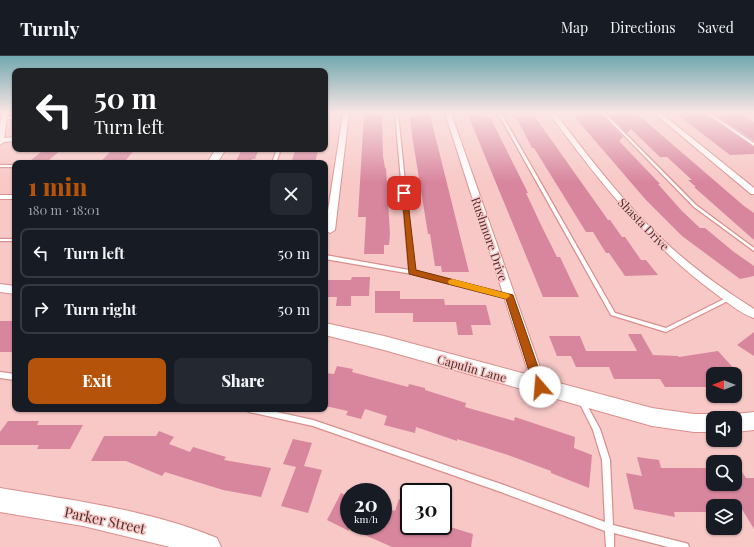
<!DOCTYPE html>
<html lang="en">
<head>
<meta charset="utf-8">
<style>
  body { margin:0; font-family:"Playfair Display",serif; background:#242831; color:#f1f3f6; height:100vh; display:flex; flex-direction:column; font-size:15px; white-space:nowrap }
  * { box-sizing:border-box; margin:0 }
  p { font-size:13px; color:#9ea1a6 }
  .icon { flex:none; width:22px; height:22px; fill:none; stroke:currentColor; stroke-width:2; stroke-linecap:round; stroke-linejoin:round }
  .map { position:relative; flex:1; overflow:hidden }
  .panel { position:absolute; left:12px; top:104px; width:316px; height:252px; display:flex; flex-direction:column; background:#171b24; border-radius:8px; box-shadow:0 1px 3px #0004 }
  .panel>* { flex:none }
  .hud { position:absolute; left:12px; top:12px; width:316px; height:84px; border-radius:8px; box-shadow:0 1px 3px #0004; background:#202124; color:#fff; overflow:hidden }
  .needle { width:26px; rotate:270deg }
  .fabs { position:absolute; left:706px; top:311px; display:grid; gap:8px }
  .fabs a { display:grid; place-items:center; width:36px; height:36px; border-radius:8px; background:#171b24; box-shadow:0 1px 3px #0004; font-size:20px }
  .speed { position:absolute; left:340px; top:427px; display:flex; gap:8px; font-size:20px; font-weight:700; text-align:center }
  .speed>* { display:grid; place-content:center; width:52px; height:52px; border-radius:50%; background:#171b24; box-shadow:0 1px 3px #0004; line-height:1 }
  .speed small { font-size:10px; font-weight:400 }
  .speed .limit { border:2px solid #111; border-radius:6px; background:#fff; color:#111 }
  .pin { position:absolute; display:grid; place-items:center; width:34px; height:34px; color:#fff; margin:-17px; border-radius:8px; box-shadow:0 2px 6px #0006 }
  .me { position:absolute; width:44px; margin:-22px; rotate:342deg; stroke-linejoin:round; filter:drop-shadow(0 0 3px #0008) }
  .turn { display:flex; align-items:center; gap:14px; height:84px; padding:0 16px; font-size:18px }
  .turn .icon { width:52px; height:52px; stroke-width:2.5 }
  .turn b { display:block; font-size:28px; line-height:34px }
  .round { display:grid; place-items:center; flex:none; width:42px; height:42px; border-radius:8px; background:#242831 }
  .overview { display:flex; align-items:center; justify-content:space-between; height:68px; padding:0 16px }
  h1 { font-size:24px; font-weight:800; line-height:30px; color:#b45309 }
  .button { display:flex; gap:8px; margin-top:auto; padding:8px 16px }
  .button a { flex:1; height:46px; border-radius:8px; background:#b45309; color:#fff; font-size:16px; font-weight:800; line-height:46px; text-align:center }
  .button a+a { background:#242831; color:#f1f3f6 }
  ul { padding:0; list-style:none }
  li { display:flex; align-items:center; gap:12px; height:50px; margin:0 8px 6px; padding:0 8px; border:2px solid #363941; border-radius:8px }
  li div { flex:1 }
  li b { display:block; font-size:15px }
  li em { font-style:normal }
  header { display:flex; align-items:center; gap:24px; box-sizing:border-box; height:56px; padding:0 20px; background:#171b24; border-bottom:1px solid #363941 }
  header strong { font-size:19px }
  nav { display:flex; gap:22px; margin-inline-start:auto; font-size:14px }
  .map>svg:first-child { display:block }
</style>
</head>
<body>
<header>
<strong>Turnly</strong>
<nav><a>Map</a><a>Directions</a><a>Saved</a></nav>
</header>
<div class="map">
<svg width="754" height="491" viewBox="0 0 754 491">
  <rect width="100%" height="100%" fill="#f7c8c6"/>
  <path fill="#d8869e" d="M 364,57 L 382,57 L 383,100 L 385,112 L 386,112 L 390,178 L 389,189 L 384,189 L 384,198 L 364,198 L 366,161 L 358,161 Z
    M 636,57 L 744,150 L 754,157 L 754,184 L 694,131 L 696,131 L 688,124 L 692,124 L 667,101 L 660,101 L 631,73 L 627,77 L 608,58 Z
    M 675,57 L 705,57 L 754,91 L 754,98 L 730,99 Z
    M 713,57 L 740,57 L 754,66 L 754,85 Z
    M 572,58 L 601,58 L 623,81 L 619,85 L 660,128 L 658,128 L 681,154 L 700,172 L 705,172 L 734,196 L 754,210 L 754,220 L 740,223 L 682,180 L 646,144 Z
    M 415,59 L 430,59 L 469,216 L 442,216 L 441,210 L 435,210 L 430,178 L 428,178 L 412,79 L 410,61 L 416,61 Z
    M 468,59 L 482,59 L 483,61 L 490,61 L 528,137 L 526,137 L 542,171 L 557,201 L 560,201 L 579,241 L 543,241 Z
    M 516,61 L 535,61 L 608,164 L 610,164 L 622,181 L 625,181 L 641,204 L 646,204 L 658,219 L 625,220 L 609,197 L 606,197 L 593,176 L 586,176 L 534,92 L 532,92 Z
    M 45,93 L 62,93 L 49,104 L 31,104 Z
    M 113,93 L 135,93 L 126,104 L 102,104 Z
    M 242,93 L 259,93 L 255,103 L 252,103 L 251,107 L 235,107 Z
    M 295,95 L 318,95 L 315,107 L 291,107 Z
    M 352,221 L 370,221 L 369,240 L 351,240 L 351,250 L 336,250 L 337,241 L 325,241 L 325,224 L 351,224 Z
    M 375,235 L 400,235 L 400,243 L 444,243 L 445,249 L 486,249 L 491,269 L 471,269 L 473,279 L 458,279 L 456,266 L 413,266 L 413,257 L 375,257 Z
    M 0,265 L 15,265 L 15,296 L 0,296 Z
    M 754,276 L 754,300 L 737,289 Z
    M 628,278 L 641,278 L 653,299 L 678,300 L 679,301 L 718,295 L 739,318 L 713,318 L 713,331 L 665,331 L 660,323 L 614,323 L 609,311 L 576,311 L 571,300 L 557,300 L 549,280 L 580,280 L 586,295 L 637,295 Z
    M 337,310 L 353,313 L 352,316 L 408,331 L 409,328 L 425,332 L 425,334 L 466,347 L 465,351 L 514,365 L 515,361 L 575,381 L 574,392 L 592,399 L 589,432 L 551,417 L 551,415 L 508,399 L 457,383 L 457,385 L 416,371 L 415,377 L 384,369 L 387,360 L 365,353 L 361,363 L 346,359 L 348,355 L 325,350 L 325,317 L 334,318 Z
    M 8,365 L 39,365 L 37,369 L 83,369 L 70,393 L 37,393 L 39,389 L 0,389 L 0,376 Z
    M 159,375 L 174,381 L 169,388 L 190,396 L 193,391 L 226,401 L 224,404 L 271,412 L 261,441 L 223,434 L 165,416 L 162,420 L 126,405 L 91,405 L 104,380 L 156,380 Z
    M 293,383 L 312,387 L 304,410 L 322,414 L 308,457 L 281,450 L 296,411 L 283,408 Z
    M 637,401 L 659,404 L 661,412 L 708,412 L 713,421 L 713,428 L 735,428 L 735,405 L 746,422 L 754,422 L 754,473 L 740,450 L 713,450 L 713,456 L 674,456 L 675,461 L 634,453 L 626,417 L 642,420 Z
    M 341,437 L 349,441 L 349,470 L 383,470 L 383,451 L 395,455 L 399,443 L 409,447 L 409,470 L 447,470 L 473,478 L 471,491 L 392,491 L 349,472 L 349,475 L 327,464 Z"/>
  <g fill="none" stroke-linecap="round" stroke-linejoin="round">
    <g stroke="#d98f8d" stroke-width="2.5">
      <path id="lane" d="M 395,57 L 398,57 L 414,215 L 509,239 L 512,241 L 511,242 L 509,243 L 412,218 L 325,203 L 325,199 L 409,214 Z
        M 498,57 L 501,57 L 615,257 L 666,272 L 728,241 L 732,241 L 733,242 L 732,243 L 666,276 L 611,259 Z
        M 602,57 L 605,57 L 696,149 L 754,192 L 754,195 L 694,151 Z
        M 706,57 L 710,57 L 754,87 L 754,90 Z
        M 3,61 L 15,61 L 15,63 L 3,63 Z
        M 277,93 L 281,93 L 276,107 L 272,107 Z
        M 0,109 L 15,109 L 15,111 L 0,111 Z
        M 0,183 L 15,183 L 15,185 L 0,185 Z
        M 0,316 L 15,318 L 15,324 L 0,322 Z
        M 581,341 L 583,342 L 600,373 L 610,404 L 613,469 L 685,487 L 688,488 L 689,491 L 668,491 L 614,477 L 614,491 L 606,491 L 605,475 L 501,436 L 313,370 L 249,356 L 247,355 L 246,353 L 263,353 L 313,364 L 501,428 L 605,466 L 602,404 L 593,374 L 578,344 L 579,342 Z"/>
    </g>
    <g stroke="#d98f8d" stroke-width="2">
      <path id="street" d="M 2,57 L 8,57 L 4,82 L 15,81 L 15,85 L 4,86 L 0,89 L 0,68 Z
        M 343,57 L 349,57 L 335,174 L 330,177 L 325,174 Z
        M 445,57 L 451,57 L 547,331 L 545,335 L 540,337 L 535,335 L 533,331 Z
        M 549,57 L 555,57 C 589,101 622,145 662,183 C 690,210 721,232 754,253 L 754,262 C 741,258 727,246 716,238 C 649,189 598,124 549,57 Z
        M 654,57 L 661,57 L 754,132 L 754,138 L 751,138 Z
        M 0,139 L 15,139 L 15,143 L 0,143 Z
        M 0,228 L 15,230 L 15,238 L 0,236 Z"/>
    </g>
    <g stroke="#d98f8d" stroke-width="2">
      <path id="secondary" d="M 216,93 L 226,93 L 217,107 L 207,107 Z
        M 325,267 L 384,280 L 652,352 L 694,358 L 713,358 L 721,362 L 713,362 L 713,376 L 694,376 L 652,370 L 384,294 L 325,279 Z
        M 754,356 L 754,374 L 735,376 L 735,362 L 727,362 L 728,360 L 735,358 Z
        M 0,432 C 71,444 150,454 217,482 L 221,491 L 170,491 L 83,470 L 0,456 Z"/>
    </g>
    <use href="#lane" fill="#fff" fill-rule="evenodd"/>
    <use href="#street" fill="#fff" fill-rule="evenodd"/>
    <use href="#secondary" fill="#fff" fill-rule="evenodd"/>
  </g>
  <linearGradient id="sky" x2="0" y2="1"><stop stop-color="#71a8af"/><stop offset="0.45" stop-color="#fbe6e5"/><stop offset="1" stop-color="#fbe6e5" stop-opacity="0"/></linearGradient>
  <rect width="754" height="126" fill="url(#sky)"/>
  <path fill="#b45309" stroke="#753606" d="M 402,135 L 407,137 L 416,214 L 513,239 L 545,331 L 544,334 L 540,336 L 536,334 L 534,331 L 506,243 L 409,218 Z"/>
  <path fill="#f59e0b" d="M 453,223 L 509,238 L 510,240 L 506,243 L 449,228 L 448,226 L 449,224 Z"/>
  <g text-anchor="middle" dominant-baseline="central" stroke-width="3" stroke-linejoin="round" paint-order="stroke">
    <g font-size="12" fill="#4e2f2e" stroke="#f7c8c6">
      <text transform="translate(644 168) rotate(46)">Shasta Drive</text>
      <text transform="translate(490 183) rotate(71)">Rushmore Drive</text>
      <text transform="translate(472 312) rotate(16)">Capulin Lane</text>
    </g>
    <g font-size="14" fill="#4e2f2e" stroke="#f7c8c6">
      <text transform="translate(105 464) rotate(12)">Parker Street</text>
    </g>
  </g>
</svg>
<div class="fabs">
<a><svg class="needle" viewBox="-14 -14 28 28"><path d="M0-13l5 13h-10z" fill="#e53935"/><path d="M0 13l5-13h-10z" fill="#9ea1a6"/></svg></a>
<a><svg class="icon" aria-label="sound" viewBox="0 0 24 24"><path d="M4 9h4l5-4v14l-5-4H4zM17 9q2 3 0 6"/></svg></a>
<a><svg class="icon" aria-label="search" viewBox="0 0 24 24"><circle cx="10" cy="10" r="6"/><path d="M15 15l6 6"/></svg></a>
<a><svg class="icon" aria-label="layers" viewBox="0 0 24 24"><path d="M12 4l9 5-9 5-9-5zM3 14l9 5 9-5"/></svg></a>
</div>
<div class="speed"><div>20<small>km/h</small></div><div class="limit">30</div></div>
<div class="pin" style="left:404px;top:137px;background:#d93025"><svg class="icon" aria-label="arrive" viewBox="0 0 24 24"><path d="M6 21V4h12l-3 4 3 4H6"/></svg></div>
<svg class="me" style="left:540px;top:331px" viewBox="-20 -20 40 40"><circle r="19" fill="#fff"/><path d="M0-13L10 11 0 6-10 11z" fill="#b45309"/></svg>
<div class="hud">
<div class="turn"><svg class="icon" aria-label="left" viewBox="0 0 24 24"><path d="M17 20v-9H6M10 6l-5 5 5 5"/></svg><div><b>50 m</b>Turn left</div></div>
</div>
<section class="panel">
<div class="overview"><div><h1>1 min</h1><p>180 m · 18:01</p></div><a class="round"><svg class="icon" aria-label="close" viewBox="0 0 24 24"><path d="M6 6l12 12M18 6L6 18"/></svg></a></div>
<ul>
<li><svg class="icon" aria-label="left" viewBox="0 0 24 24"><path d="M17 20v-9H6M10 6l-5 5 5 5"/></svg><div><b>Turn left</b></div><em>50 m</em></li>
<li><svg class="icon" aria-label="right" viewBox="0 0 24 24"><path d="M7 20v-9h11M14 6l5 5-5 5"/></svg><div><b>Turn right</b></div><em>50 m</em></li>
</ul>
<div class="button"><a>Exit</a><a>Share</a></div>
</section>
</div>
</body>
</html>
